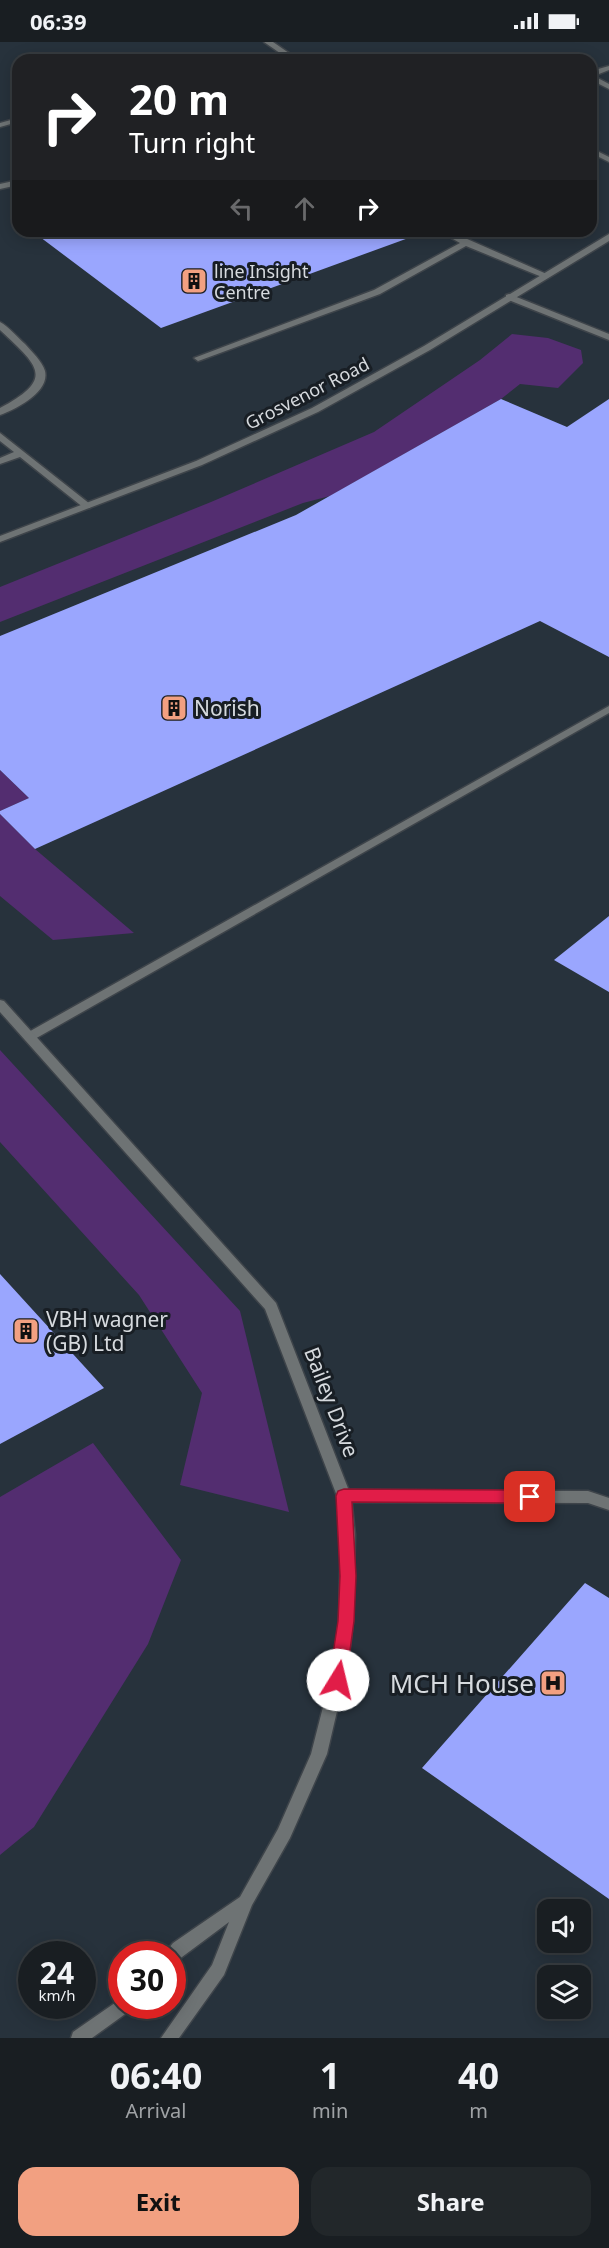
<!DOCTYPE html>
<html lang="en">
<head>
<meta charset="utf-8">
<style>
  body { margin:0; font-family:"Noto Sans",sans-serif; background:#22272a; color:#f1f3f6; height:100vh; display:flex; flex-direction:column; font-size:22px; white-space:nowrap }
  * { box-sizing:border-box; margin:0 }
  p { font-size:20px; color:#9fa2a5 }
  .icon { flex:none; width:33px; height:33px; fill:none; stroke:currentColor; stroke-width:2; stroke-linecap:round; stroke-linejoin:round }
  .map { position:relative; height:1996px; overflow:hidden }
  .side { display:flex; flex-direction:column; background:#191e22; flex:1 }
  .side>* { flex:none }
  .top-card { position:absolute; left:12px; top:12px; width:585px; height:183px; border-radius:18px; box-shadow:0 3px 15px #0003,0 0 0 2px #373c40; background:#202124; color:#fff; overflow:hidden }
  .controls { position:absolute; left:537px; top:1857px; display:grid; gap:12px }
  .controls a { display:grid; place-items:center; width:54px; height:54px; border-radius:12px; background:#191e22; box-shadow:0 3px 15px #0003,0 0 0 2px #373c40; font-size:30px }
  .speed { position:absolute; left:18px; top:1899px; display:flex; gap:12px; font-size:30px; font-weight:700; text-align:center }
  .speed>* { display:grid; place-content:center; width:78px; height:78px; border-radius:50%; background:#191e22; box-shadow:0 3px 15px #0003,0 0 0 2px #373c40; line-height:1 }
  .speed small { font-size:15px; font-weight:400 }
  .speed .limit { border:9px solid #d22; background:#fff; color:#111 }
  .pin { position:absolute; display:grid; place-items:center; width:51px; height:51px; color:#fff; margin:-26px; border-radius:12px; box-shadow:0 3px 9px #0006 }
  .me { position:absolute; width:66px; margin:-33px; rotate:9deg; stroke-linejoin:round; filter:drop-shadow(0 0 4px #0008) }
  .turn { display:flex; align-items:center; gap:21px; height:126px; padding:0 18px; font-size:27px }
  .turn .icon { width:78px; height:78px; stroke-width:2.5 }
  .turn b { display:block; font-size:42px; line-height:51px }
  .lanes { display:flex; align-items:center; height:57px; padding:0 18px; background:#0003; justify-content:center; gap:30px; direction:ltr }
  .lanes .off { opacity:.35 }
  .eta { display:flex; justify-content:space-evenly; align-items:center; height:102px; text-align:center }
  .eta b { font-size:36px; font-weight:700; line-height:42px }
  .button { display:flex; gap:12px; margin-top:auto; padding:12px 18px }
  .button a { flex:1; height:69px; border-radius:18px; background:#f2a081; color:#111; font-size:24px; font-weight:700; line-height:69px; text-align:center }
  .button a+a { background:#22272a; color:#f1f3f6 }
  .status { display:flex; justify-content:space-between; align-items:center; height:42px; padding:0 30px; background:#191e22; direction:ltr }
  .status svg { height:16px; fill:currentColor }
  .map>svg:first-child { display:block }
</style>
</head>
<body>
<div class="status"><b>06:39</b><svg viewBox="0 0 49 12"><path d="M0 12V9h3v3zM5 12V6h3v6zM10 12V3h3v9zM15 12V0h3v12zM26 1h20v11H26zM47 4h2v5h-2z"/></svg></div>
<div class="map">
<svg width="609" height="1996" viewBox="0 0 609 1996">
  <rect width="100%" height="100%" fill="#21282e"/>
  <path fill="#27323c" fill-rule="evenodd" d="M 0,0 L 609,0 L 609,1996 L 0,1996 ZM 18,18 L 591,18 L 591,189 L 18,189 ZM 548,1868 L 580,1868 L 580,1900 L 548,1900 ZM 32,1912 L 82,1912 L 82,1964 L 32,1964 ZM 122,1912 L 172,1912 L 172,1964 L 122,1964 ZM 548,1934 L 580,1934 L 580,1966 L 548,1966 Z"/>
  <path fill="#532d70" d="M 512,292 L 548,296 L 581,308 L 583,321 L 558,346 L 520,342 L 501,357 L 330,454 L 303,461 L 0,580 L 0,545 L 211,460 L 374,390 L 480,318 Z
    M 0,728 L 29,756 L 0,769 Z
    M 0,772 L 35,807 L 134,891 L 53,898 L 0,854 Z
    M 0,1008 L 240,1269 L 289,1470 L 180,1443 L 202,1351 L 139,1253 L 0,1100 Z
    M 93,1401 L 181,1518 L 148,1602 L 34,1785 L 0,1813 L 0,1455 Z"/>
  <path fill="#9aa6fe" d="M 32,189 L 414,189 L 414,194 L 161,286 Z
    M 501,357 L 567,385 L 609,357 L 609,615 L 540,579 L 35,807 L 0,772 L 0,769 L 29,756 L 0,728 L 0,594 L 296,473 Z
    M 609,874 L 609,950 L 554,918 Z
    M 0,1232 L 104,1346 L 0,1402 Z
    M 585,1541 L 609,1556 L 609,1857 L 422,1726 Z"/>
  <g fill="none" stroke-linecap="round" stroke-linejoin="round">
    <g stroke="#3e444a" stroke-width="3">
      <path id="lane" d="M 264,0 L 273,0 L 299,18 L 290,18 Z
        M 609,24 L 609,28 L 594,34 L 609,42 L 609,47 L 591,38 L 591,29 Z
        M 18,76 L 18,80 L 0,85 L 0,81 Z
        M 591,106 L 609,115 L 609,120 L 591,111 Z
        M 439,189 L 449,189 L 549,233 L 542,235 L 466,204 L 380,252 L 201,318 L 198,319 L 194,316 L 374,248 L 460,201 Z
        M 509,252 L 609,292 L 609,298 L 506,257 L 506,253 Z
        M 0,280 C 9,285 17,295 25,302 C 32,310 42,319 45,329 C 50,350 16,367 0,373 L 0,366 C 56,336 38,324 0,288 Z
        M 0,391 L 90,462 L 90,466 L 84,466 L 20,415 L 0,422 L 0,416 L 14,410 L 0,399 Z
        M 609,664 L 609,671 L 33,998 L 29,999 L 23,995 L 25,992 Z
        M 344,1448 L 588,1449 L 609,1456 L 609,1468 L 588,1461 L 344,1460 L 339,1458 L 337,1454 L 339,1450 Z"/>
    </g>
    <g stroke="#3e444a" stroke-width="3">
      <path id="street" d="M 18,138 L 18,143 L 0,147 L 0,142 Z
        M 609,192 L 609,199 L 430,308 L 318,370 L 202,423 L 0,500 L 0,494 L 196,419 L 312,366 L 424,304 Z
        M 0,958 L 4,959 L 276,1261 L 351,1454 L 355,1493 L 353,1579 L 348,1622 L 327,1712 L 290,1796 L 252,1863 L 224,1933 L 179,1996 L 161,1996 L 212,1923 L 229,1880 L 178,1918 L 172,1920 L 172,1912 L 164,1912 L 173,1901 L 240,1855 L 278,1787 L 311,1712 L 334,1622 L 339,1579 L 341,1493 L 337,1454 L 265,1267 L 0,970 Z
        M 122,1956 L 122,1964 L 130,1964 L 128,1970 L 92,1996 L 71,1996 L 73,1990 Z"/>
    </g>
    <use href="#lane" fill="#6e7374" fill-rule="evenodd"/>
    <use href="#street" fill="#6e7374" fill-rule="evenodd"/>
  </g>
  <path fill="#e11d48" stroke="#92132f" stroke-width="1.5" d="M 344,1447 L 530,1448 L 536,1450 L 538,1455 L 536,1459 L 530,1461 L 352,1460 L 356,1534 L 354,1579 L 346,1638 L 344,1643 L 338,1645 L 332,1643 L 329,1638 L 338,1579 L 340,1534 L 336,1454 L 338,1449 Z"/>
  <defs>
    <g id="building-square" transform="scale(1.35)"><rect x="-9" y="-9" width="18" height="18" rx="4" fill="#f2a081" stroke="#181e24"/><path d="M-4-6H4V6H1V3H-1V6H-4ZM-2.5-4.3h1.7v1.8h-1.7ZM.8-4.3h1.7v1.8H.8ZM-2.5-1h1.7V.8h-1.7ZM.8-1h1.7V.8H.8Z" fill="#111"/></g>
    <g id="hospital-square" transform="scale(1.35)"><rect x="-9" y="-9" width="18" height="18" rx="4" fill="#f2a081" stroke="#181e24"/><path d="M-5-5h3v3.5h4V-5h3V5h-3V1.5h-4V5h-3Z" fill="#111"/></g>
  </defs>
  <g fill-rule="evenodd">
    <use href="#building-square" x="194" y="239"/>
    <use href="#building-square" x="174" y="666"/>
    <use href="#building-square" x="26" y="1289"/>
    <use href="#hospital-square" x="553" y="1641"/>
  </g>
  <g text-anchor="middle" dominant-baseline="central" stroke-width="6" stroke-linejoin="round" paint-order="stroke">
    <g font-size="18" fill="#d6dade" stroke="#181e24" text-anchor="start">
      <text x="214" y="229">line Insight<tspan x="214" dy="21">Centre</tspan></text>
    </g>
    <g font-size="18" fill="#d6dade" stroke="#181e24">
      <text transform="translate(307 351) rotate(-27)">Grosvenor Road</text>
    </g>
    <g font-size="21" fill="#d6dade" stroke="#181e24" text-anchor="start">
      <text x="194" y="666">Norish</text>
      <text x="46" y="1277">VBH wagner<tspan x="46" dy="24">(GB) Ltd</tspan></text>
    </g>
    <g font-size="21" fill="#d6dade" stroke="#181e24">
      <text transform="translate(332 1360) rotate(69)">Bailey Drive</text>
    </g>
    <g font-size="26" fill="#d6dade" stroke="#181e24" text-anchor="end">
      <text x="534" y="1641">MCH House</text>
    </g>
  </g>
</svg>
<div class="controls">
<a><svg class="icon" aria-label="sound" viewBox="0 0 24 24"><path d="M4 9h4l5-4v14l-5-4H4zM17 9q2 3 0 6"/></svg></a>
<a><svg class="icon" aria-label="layers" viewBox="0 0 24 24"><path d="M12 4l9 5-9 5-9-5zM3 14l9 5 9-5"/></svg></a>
</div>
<div class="speed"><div>24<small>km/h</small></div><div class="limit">30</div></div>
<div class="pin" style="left:530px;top:1455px;background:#d93025"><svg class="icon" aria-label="arrive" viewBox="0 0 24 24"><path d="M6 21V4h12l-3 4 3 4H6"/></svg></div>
<svg class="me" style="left:338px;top:1638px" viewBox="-20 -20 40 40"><circle r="19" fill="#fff"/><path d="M0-13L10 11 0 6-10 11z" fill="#e11d48"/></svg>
<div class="top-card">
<div class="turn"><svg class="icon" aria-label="right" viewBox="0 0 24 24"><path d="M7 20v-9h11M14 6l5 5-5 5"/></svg><div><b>20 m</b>Turn right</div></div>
<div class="lanes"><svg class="icon off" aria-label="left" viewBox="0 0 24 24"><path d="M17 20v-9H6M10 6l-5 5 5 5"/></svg><svg class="icon off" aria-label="ahead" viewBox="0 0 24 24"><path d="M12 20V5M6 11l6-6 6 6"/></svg><svg class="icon" aria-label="right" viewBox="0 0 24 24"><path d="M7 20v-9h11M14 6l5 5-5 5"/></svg></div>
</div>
</div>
<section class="side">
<div class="eta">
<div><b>06:40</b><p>Arrival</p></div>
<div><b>1</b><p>min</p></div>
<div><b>40</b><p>m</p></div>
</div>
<div class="button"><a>Exit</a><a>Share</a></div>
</section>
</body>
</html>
